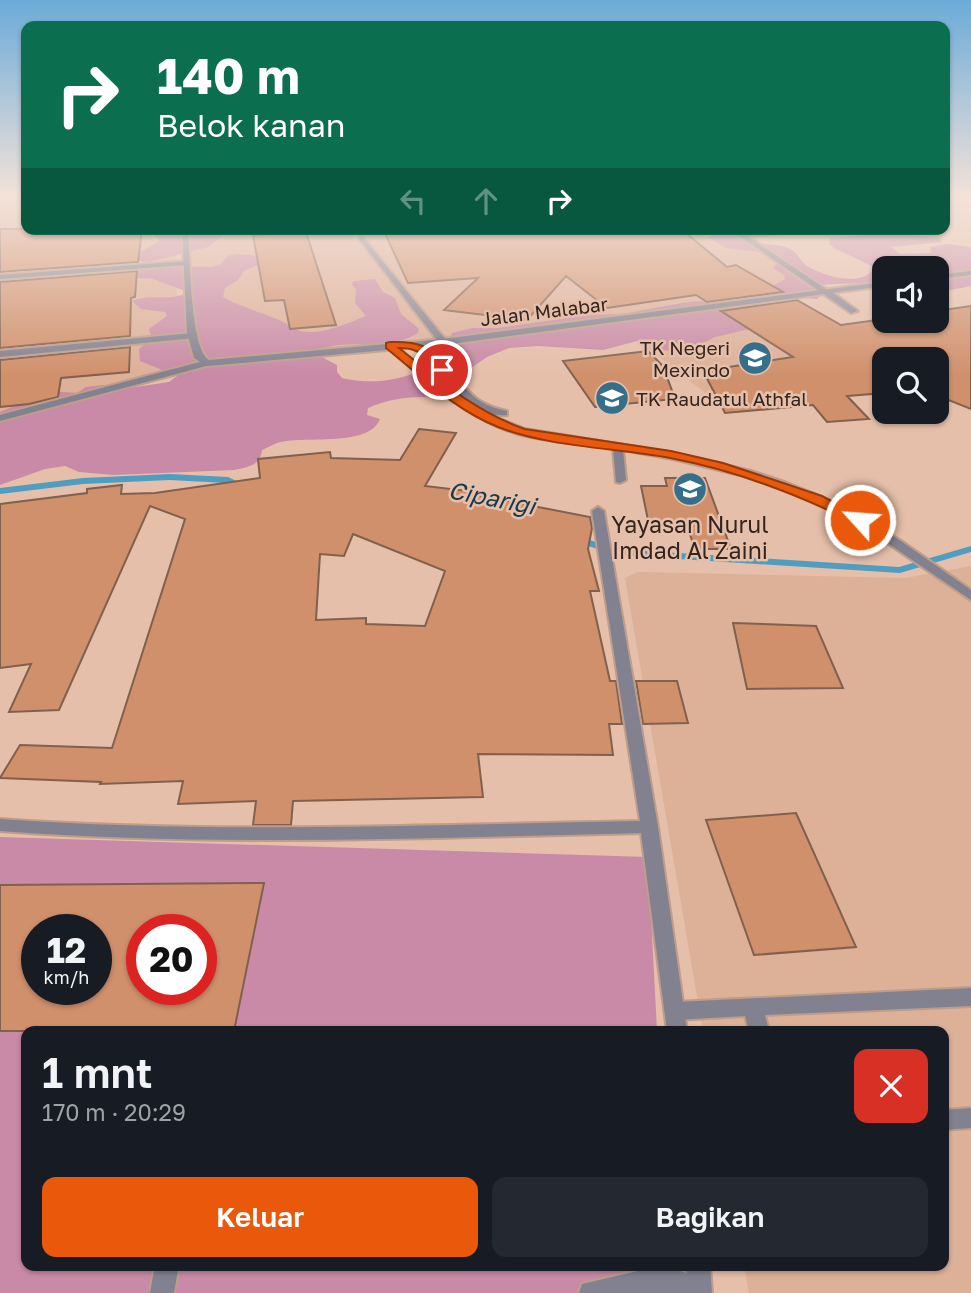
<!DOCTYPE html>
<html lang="id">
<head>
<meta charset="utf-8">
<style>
  body { margin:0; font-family:"Golos Text",sans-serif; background:#242831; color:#f1f3f6; height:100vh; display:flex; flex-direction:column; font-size:26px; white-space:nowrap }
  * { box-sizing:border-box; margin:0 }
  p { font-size:23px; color:#9ea1a6 }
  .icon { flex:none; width:38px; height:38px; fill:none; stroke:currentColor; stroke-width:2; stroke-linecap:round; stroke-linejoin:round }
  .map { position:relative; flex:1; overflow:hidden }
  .side { position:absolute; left:21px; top:1026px; width:928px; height:245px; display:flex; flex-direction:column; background:#171b24; border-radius:14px; box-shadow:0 2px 5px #0004 }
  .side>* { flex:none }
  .hud { position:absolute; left:21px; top:21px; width:929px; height:214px; border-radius:14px; box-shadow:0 2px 5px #0004; background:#0b6e4f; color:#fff; overflow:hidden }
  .controls { position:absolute; left:872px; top:256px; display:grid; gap:14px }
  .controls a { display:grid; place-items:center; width:77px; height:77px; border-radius:14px; background:#171b24; box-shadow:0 2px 5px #0004; font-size:35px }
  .speed { position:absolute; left:21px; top:914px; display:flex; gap:14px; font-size:35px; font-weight:700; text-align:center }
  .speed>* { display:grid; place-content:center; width:91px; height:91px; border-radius:50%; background:#171b24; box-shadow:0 2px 5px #0004; line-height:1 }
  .speed small { font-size:18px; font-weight:400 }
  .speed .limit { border:10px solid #d22; background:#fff; color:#111 }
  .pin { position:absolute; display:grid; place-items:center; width:60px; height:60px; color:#fff; margin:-30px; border:4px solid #fff; border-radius:50%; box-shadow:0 2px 7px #0007 }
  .me { position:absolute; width:77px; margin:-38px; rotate:296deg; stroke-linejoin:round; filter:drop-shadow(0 0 5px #0008) }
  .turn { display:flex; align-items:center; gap:24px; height:147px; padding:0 21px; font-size:32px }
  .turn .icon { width:91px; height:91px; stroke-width:2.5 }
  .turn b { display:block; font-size:49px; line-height:60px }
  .lanes { display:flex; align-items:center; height:66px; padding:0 21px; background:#0003; justify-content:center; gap:35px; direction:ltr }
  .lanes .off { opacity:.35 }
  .round { display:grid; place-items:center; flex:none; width:74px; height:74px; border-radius:14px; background:#242831 }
  .summary { display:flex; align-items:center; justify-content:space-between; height:119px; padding:0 21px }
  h1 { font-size:42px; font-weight:600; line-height:52px }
  .action { display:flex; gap:14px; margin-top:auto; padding:14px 21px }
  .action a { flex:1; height:80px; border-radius:14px; background:#ea580c; color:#fff; font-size:28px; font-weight:600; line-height:80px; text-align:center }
  .action a+a { background:#242831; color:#f1f3f6 }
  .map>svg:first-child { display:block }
</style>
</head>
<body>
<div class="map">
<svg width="971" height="1293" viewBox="0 0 971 1293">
  <rect width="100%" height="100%" fill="#e5bfaa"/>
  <path fill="#ddb098" d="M 0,195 L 26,195 L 26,229 L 179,229 L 176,264 L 179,370 L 0,422 Z
    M 189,229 L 732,229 L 825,291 L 443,342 L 220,363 L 192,336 Z
    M 785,319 L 881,376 L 756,383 L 707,394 L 637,340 Z
    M 971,566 L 971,1293 L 749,1293 L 744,1265 L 943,1265 L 943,1031 L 703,1031 L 625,578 L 638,572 L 905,578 Z"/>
  <path fill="#c88aa6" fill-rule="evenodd" d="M 154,229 L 231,229 L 208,247 L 149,262 L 134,260 L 135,255 L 160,241 L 150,231 Z
    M 891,233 L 940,238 L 941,242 L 891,247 L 900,254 L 931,253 L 930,247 L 948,244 L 971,247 L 971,286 L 936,293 L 936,268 L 884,268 L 884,282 L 815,285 L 822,290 L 822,294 L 817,299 L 791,297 L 773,301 L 775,306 L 750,329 L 715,337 L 697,346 L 673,351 L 657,350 L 641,340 L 603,350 L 538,346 L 509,348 L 487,357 L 465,372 L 461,379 L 468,392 C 453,403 441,396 424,397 C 406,397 385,400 368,408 L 367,415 L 380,419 C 369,448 303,435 277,443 C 272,445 267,448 262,450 C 260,466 248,467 234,470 L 113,475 L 79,472 L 65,466 L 45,469 L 0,485 L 0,412 L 50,391 L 77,393 L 86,387 L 102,385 L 129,388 L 169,382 L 177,376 L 140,361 L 139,349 L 152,339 L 149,329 L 167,316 L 165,312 L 141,309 L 132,301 C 150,293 172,302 188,292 L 153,279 L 116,277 L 111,273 L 120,270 L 176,266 L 212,267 L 221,264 L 227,256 L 237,254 L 260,256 L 262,263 L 244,271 L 238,280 L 225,288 L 223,297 C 241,307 260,312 279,320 C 293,326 295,333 314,332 C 330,331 351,322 366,316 L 355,303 L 356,289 L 352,285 L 353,281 L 375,279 L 383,292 L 395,298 L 401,314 L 419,329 L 418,333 C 383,354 350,336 316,351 L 320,356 L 337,365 L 337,372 L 342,378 C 371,385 401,381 428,367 L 425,356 L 427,351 L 449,343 L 452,333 L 472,328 L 497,328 L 588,315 L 622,314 L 682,303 L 701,301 L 718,306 L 740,304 L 785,279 L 784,275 L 773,268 L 781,258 L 776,254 L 726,248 L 708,237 C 728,229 741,238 760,243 C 771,246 783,244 792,250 C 798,254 801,262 807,266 C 824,276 859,287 873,270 L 872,266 L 834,248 L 829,244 L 830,238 Z
    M 0,837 L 648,857 L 657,1031 L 26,1031 L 26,1265 L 670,1265 L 673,1293 L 0,1293 ZM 37,929 L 96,929 L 96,989 L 37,989 ZM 142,929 L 201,929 L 201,989 L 142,989 Z"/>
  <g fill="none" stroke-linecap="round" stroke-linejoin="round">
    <path fill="#4f9dc1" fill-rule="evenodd" d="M 170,474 L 228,477 L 251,488 L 246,491 L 226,483 L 170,480 L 83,484 L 0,494 L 0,488 L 83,478 Z
      M 574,535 L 617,549 L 899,567 L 971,546 L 971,552 L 900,573 L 616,555 L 570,540 L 569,538 L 570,536 Z"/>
  </g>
  <path fill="#d0906c" stroke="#81604d" stroke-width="2" fill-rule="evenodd" d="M 0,229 L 142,229 L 138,262 L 0,272 Z
    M 267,229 L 305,229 L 336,325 L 290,329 L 284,300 L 265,301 L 253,235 L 268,234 Z
    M 383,229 L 681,229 L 727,267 L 736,265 L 783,292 L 707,302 L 696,295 L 607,308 L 566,276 L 527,320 L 444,310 L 478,278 L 408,283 Z
    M 137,271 L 135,297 L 131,298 L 130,336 L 0,348 L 0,282 Z
    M 797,300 L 841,325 L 884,319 L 936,320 L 936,311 L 971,306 L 971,409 L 936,395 L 936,359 L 884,359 L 884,393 L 847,396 L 869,419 L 827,422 L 813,405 L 725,413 L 703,371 L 793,357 L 721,311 Z
    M 130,347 L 129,372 L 61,378 L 58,397 L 29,404 L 0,407 L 0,360 Z
    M 648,351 L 663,366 L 675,399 L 595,407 L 563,361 Z
    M 419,429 L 456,433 L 425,486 L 477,492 L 476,495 L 590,517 L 592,528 L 588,549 L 599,591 L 590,591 L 610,681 L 616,681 L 622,724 L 609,724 L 613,755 L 478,754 L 483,797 L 293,801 L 291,825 L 253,825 L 256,801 L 178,804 L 183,781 L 100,784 L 101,782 L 0,778 L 20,745 L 112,748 L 185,519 L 150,506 L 59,710 L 9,712 L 31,664 L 0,668 L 0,504 L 87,493 L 87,489 L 122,485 L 121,494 L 155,493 L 260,478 L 258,459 L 330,452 L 331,458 L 400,460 ZM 353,534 L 445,571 L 425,626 L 366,624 L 366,618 L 316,620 L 320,554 L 344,556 Z
    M 665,478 L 705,478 L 731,549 L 695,549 L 685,520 L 650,530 L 641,486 L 667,486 Z
    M 733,623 L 816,626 L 843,688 L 747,689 Z
    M 636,681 L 677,681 L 688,723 L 643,724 Z
    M 796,813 L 856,947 L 754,955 L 706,820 Z
    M 264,883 L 234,1031 L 0,1031 L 0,885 ZM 37,929 L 96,929 L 96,989 L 37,989 ZM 142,929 L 201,929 L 201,989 L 142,989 Z"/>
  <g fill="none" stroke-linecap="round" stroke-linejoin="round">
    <g stroke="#be9d8b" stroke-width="4">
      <path id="service" d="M 699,229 L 735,229 L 737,231 L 714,234 Z
        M 789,229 L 824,229 L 740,237 L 736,235 Z
        M 359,237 L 363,237 L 446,340 L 446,344 L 440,344 L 359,239 Z
        M 189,261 L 190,263 L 186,265 L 0,279 L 0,275 Z
        M 822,289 L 828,289 L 858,311 L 851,313 L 822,293 Z
        M 192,333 L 196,336 L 195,338 L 0,357 L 0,351 Z
        M 390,342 L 461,399 L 489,415 L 525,429 L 673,453 L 751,471 L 787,483 L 822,497 L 863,518 L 901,541 L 971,590 L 971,600 L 874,534 L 814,501 L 744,476 L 673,459 L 623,450 L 626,480 L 620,483 L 616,482 L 613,448 C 583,444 551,442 522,435 C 468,421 428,381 387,347 L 386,345 Z
        M 207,360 L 210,361 L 210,365 L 0,421 L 0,415 Z
        M 971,988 L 971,1006 L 765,1015 L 769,1031 L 749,1031 L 745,1016 L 676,1020 L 669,1017 L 666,1011 L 669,1005 L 676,1002 Z
        M 971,1108 L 971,1128 L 943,1130 L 943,1110 Z
        M 155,1265 L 179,1265 L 174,1293 L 150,1293 Z
        M 640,1265 L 666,1265 L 669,1268 L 708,1279 L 711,1288 L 709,1293 L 579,1293 L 582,1284 L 642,1270 Z"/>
    </g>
    <g stroke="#be9d8b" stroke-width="4">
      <path id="minor" d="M 729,229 L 737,229 L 829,291 L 822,293 Z
        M 412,342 C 430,342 462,390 480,401 C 488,406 497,409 507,411 L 507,415 C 466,419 439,369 412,346 Z
        M 598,507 L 604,511 L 658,827 L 687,1031 L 667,1031 L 641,833 C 428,838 213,847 0,831 L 0,819 C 212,834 427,825 640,821 L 592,511 Z
        M 686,1265 L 710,1265 L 712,1293 L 688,1293 Z"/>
    </g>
    <g stroke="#be9d8b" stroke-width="4">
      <path id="tertiary" d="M 182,229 L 188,229 C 190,254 190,349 209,360 L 443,339 L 884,282 L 884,286 L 443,345 L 207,366 L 194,358 L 187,333 Z
        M 971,271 L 971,275 L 936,279 L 936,275 Z"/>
    </g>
    <use href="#service" fill="#828190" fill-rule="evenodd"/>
    <use href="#minor" fill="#828190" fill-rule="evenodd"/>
    <use href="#tertiary" fill="#828190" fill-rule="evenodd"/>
  </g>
  <linearGradient id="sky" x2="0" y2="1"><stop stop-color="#6babd8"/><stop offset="0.52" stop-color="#f3e2d9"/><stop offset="1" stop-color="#f3e2d9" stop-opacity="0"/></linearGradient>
  <rect width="971" height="376" fill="url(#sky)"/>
  <path fill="#ea580c" stroke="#983908" stroke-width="2" d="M 390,342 C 421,341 428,345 448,370 L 446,372 L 438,372 C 427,358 419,347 399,348 C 439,380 476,412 525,429 L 671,451 L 723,463 L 822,496 L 867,520 L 860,524 L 855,523 C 797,494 734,470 670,458 C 617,448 548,447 498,427 C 455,410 422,377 386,348 L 386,343 Z"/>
  <defs>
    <g id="school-disc" transform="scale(1.75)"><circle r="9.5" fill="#366f89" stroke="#e5bfaa"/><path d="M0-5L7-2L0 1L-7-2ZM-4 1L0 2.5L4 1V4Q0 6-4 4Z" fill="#fff"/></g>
  </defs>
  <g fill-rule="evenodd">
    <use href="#school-disc" x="755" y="358"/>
    <use href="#school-disc" x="612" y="398"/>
    <use href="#school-disc" x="690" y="489"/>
  </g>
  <g text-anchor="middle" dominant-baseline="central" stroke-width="5" stroke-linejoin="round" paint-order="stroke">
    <g font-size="19" fill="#33251d" stroke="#e5bfaa">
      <text transform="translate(544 311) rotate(-7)">Jalan Malabar</text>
    </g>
    <g font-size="19" fill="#33251d" stroke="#e5bfaa" text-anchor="end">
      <text x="730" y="347">TK Negeri<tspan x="730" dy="22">Mexindo</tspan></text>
      <text x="636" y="398" text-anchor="start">TK Raudatul Athfal</text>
    </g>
    <g font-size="23" fill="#33251d" stroke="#e5bfaa">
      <text x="690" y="524">Yayasan Nurul<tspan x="690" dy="26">Imdad Al Zaini</tspan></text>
    </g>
    <g font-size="24" font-style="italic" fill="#183b4b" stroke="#e5bfaa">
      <text transform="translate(492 497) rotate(11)">Ciparigi</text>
    </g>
  </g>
</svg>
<div class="controls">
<a><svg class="icon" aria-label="sound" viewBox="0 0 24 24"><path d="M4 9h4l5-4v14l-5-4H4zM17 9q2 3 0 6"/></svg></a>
<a><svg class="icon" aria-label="search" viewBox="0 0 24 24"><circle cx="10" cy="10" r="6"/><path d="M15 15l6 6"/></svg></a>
</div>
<div class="speed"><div>12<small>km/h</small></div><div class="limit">20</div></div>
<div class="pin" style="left:442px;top:370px;background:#d93025"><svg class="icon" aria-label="arrive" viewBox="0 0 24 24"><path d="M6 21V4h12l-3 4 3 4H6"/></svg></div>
<svg class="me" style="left:860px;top:520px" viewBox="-20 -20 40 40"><circle r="17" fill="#ea580c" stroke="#fff" stroke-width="3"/><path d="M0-11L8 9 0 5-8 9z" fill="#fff"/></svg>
<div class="hud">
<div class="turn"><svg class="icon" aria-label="right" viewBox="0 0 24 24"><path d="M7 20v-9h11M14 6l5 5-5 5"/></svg><div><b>140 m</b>Belok kanan</div></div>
<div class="lanes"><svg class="icon off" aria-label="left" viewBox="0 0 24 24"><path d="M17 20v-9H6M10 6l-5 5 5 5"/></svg><svg class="icon off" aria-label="ahead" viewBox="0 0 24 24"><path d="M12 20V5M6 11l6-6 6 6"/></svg><svg class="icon" aria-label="right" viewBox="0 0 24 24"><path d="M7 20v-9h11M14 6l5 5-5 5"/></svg></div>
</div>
<section class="side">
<div class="summary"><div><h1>1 mnt</h1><p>170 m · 20:29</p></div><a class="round" style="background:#d93025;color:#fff"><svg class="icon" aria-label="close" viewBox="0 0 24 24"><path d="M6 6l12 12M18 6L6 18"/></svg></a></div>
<div class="action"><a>Keluar</a><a>Bagikan</a></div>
</section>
</div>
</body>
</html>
